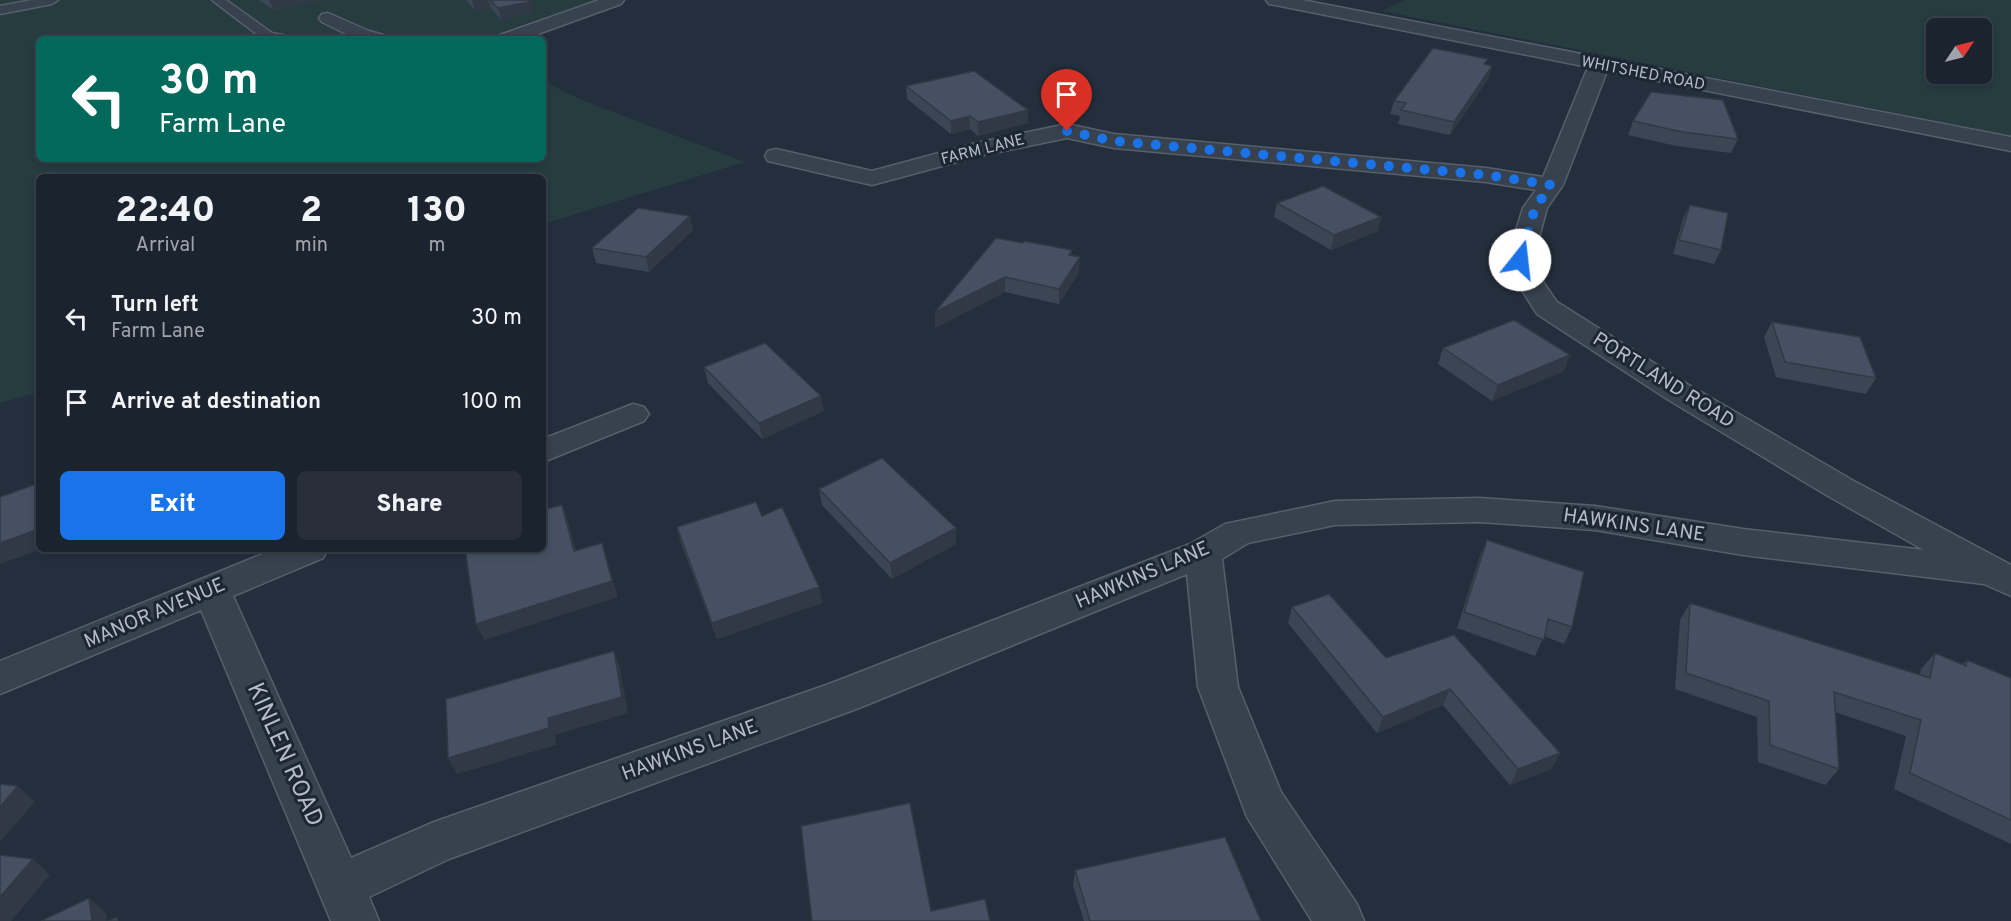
<!DOCTYPE html>
<html lang="en">
<head>
<meta charset="utf-8">
<style>
  body { margin:0; font-family:Overpass,sans-serif; background:#282f3a; color:#f1f3f6; height:100vh; display:flex; flex-direction:column; font-size:22px; white-space:nowrap }
  * { box-sizing:border-box; margin:0 }
  p { font-size:20px; color:#a0a4aa }
  .icon { flex:none; width:33px; height:33px; fill:none; stroke:currentColor; stroke-width:2; stroke-linecap:round; stroke-linejoin:round }
  .map { position:relative; flex:1; overflow:hidden }
  .sheet { position:absolute; left:36px; top:174px; width:510px; height:378px; display:flex; flex-direction:column; background:#1b232e; border-radius:9px; box-shadow:0 3px 9px #0003,0 0 0 2px #39404a }
  .sheet>* { flex:none }
  .banner { position:absolute; left:36px; top:36px; width:510px; height:126px; border-radius:9px; box-shadow:0 3px 9px #0003,0 0 0 2px #39404a; background:#00695c; color:#fff; overflow:hidden }
  .needle { width:39px; rotate:55deg }
  .controls { position:absolute; left:1926px; top:18px; display:grid; gap:12px }
  .controls a { display:grid; place-items:center; width:66px; height:66px; border-radius:9px; background:#1b232e; box-shadow:0 3px 9px #0003,0 0 0 2px #39404a; font-size:30px }
  .pin { position:absolute; display:grid; place-items:center; width:51px; height:51px; color:#fff; margin:-62px -26px; border-radius:50% 50% 50% 0; rotate:-45deg; box-shadow:0 0 6px #0007 }
  .pin .icon { rotate:45deg }
  .me { position:absolute; width:66px; margin:-33px; rotate:16deg; stroke-linejoin:round; filter:drop-shadow(0 0 4px #0008) }
  .turn { display:flex; align-items:center; gap:21px; height:126px; padding:0 24px; font-size:27px }
  .turn .icon { width:78px; height:78px; stroke-width:2.5 }
  .turn b { display:block; font-size:42px; line-height:51px }
  .eta { display:flex; justify-content:space-evenly; align-items:center; height:102px; text-align:center }
  .eta b { font-size:36px; font-weight:800; line-height:42px }
  .primary-button { display:flex; gap:12px; margin-top:auto; padding:12px 24px }
  .primary-button a { flex:1; height:69px; border-radius:9px; background:#1a73e8; color:#fff; font-size:24px; font-weight:800; line-height:69px; text-align:center }
  .primary-button a+a { background:#282f3a; color:#f1f3f6 }
  ul { padding:0; list-style:none }
  li { display:flex; align-items:center; gap:18px; height:84px; padding:0 24px }
  li div { flex:1 }
  li b { display:block; font-size:22px }
  li em { font-style:normal }
  .map>svg:first-child { display:block }
</style>
</head>
<body>
<div class="map">
<svg width="2011" height="921" viewBox="0 0 2011 921">
  <rect width="100%" height="100%" fill="#242f3e"/>
  <path fill="#263c3f" fill-rule="evenodd" d="M 0,0 L 599,0 L 525,39 L 39,39 L 39,159 L 543,159 L 543,81 L 584,101 L 745,162 L 543,224 L 543,177 L 39,177 L 39,392 L 0,403 Z
    M 1406,0 L 2011,0 L 2011,136 L 1381,11 ZM 1936,28 L 1982,28 L 1982,74 L 1936,74 Z"/>
  <g fill="none" stroke-linecap="round" stroke-linejoin="round">
    <g stroke="#565f6c" stroke-width="3">
      <path id="lane" d="M 32,0 L 58,0 L 52,4 L 0,14 L 0,6 Z
        M 212,0 L 226,0 L 272,33 L 288,36 L 290,39 L 263,39 Z"/>
    </g>
    <g stroke="#565f6c" stroke-width="3">
      <path id="street" d="M 599,0 L 624,0 L 621,4 L 524,39 L 498,39 L 500,35 Z
        M 1266,0 L 1302,0 L 2011,137 L 2011,151 L 1607,71 L 1563,185 L 1547,208 L 1533,260 L 1541,279 L 1557,302 L 1689,385 L 1852,480 L 2011,565 L 2011,596 L 1984,584 L 1743,555 L 1595,530 L 1480,522 L 1335,525 L 1248,543 L 1222,559 L 1238,687 L 1281,792 L 1357,904 L 1364,921 L 1312,921 L 1247,817 L 1198,687 L 1187,574 L 859,708 L 449,859 L 369,897 L 379,921 L 331,921 L 201,610 L 0,694 L 0,661 L 275,549 L 328,549 L 323,558 L 233,596 L 351,858 L 434,822 L 829,684 L 1190,544 L 1225,524 L 1335,501 L 1480,498 L 1595,506 L 1743,529 L 1924,550 L 1828,496 L 1667,399 L 1537,314 L 1515,279 L 1507,260 L 1523,208 L 1536,190 L 1486,182 L 1114,148 L 1067,138 L 979,156 L 872,185 L 768,161 L 765,156 L 768,151 L 776,149 L 872,171 L 976,143 L 1067,124 L 1114,134 L 1486,168 L 1543,177 L 1588,67 L 1275,5 L 1269,4 Z
        M 328,13 L 369,31 L 384,35 L 386,39 L 356,39 L 322,22 L 319,18 L 322,14 Z
        M 633,404 L 644,407 L 649,414 L 644,421 L 543,462 L 543,439 Z"/>
    </g>
    <use href="#lane" fill="#38414e" fill-rule="evenodd"/>
    <use href="#street" fill="#38414e" fill-rule="evenodd"/>
  </g>
  <path fill="#3b4654" d="M 258,0 L 323,0 L 274,10 Z
    M 466,0 L 532,0 L 532,13 L 501,20 L 491,8 L 475,11 Z
    M 1487,65 L 1492,66 L 1488,79 L 1450,135 L 1398,124 L 1400,116 L 1390,114 L 1394,101 Z
    M 906,86 L 1028,123 L 978,136 L 970,129 L 951,134 L 907,99 Z
    M 1633,121 L 1738,139 L 1731,153 L 1676,146 L 1628,135 Z
    M 1277,203 L 1381,217 L 1378,231 L 1331,250 L 1274,217 Z
    M 1690,205 L 1721,250 L 1714,264 L 1673,254 L 1683,219 Z
    M 693,230 L 649,272 L 596,263 L 592,248 Z
    M 1023,243 L 1072,250 L 1071,255 L 1079,272 L 1059,304 L 1005,292 L 935,328 L 935,312 Z
    M 1772,322 L 1876,378 L 1866,394 L 1776,377 L 1764,337 Z
    M 1443,348 L 1564,371 L 1492,401 L 1438,364 Z
    M 704,367 L 824,411 L 762,439 L 708,383 Z
    M 819,489 L 956,544 L 892,579 L 822,505 Z
    M 762,516 L 819,587 L 822,603 L 717,639 L 681,543 L 677,527 Z
    M 1487,540 L 1572,627 L 1564,644 L 1544,636 L 1535,656 L 1457,628 L 1480,556 Z
    M 1690,603 L 1920,675 L 1921,669 L 1935,653 L 1963,664 L 1967,660 L 2011,678 L 2011,844 L 1894,789 L 1906,736 L 1835,712 L 1839,769 L 1825,785 L 1758,762 L 1757,717 L 1675,689 L 1680,620 Z
    M 1292,607 L 1386,658 L 1454,635 L 1560,753 L 1551,769 L 1510,785 L 1443,705 L 1377,733 L 1288,623 Z
    M 1075,870 L 1261,921 L 1084,921 L 1073,886 Z"/>
  <path fill="#303945" d="M 269,0 L 323,0 L 274,10 Z
    M 472,0 L 488,0 L 491,8 L 475,11 Z
    M 529,0 L 532,0 L 532,13 L 501,20 L 498,8 Z
    M 1492,66 L 1488,79 L 1450,135 L 1454,122 Z
    M 1028,110 L 1028,123 L 978,136 L 978,122 Z
    M 970,116 L 970,129 L 951,134 L 951,121 Z
    M 690,216 L 693,230 L 649,272 L 646,257 Z
    M 1381,217 L 1378,231 L 1331,250 L 1334,235 Z
    M 1080,257 L 1079,272 L 1059,304 L 1059,289 Z
    M 1005,277 L 1005,292 L 935,328 L 935,312 Z
    M 1570,355 L 1564,371 L 1492,401 L 1498,385 Z
    M 821,396 L 824,411 L 762,439 L 759,423 Z
    M 562,505 L 568,521 L 580,567 L 574,551 Z
    M 956,528 L 956,544 L 892,579 L 890,563 Z
    M 39,529 L 39,549 L 42,549 L 0,564 L 0,543 Z
    M 602,543 L 618,597 L 484,640 L 476,624 Z
    M 819,587 L 822,603 L 717,639 L 712,623 Z
    M 614,651 L 620,668 L 628,713 L 555,735 L 556,745 L 457,774 L 448,758 L 548,718 Z
    M 1450,689 L 1443,705 L 1377,733 L 1383,717 Z
    M 1560,753 L 1551,769 L 1510,785 L 1518,769 Z
    M 18,786 L 35,802 L 0,842 L 0,807 Z
    M 33,859 L 50,875 L 11,921 L 0,921 L 0,897 Z
    M 89,898 L 106,913 L 107,921 L 92,921 Z"/>
  <path fill="#455162" stroke="#303945" stroke-width="1.5" d="M 490,0 L 529,0 L 529,2 L 498,8 Z
    M 1433,48 L 1488,59 L 1484,64 L 1492,66 L 1454,122 L 1401,110 L 1406,103 L 1394,101 Z
    M 974,71 L 1028,110 L 978,122 L 970,116 L 951,121 L 906,86 Z
    M 1651,92 L 1723,100 L 1738,139 L 1682,132 L 1633,121 Z
    M 1323,186 L 1381,217 L 1334,235 L 1277,203 Z
    M 1690,205 L 1728,213 L 1721,250 L 1679,240 Z
    M 638,208 L 690,216 L 646,257 L 592,248 Z
    M 996,238 L 1023,243 L 1024,241 L 1072,250 L 1069,255 L 1080,257 L 1059,289 L 1005,277 L 935,312 Z
    M 1514,320 L 1570,355 L 1498,385 L 1443,348 Z
    M 1772,322 L 1860,337 L 1876,378 L 1785,362 Z
    M 765,343 L 821,396 L 759,423 L 704,367 Z
    M 882,458 L 956,528 L 890,563 L 819,489 Z
    M 39,483 L 39,529 L 0,543 L 0,497 Z
    M 756,502 L 762,516 L 782,507 L 819,587 L 712,623 L 677,527 Z
    M 562,505 L 574,551 L 602,543 L 612,581 L 476,624 L 465,549 L 543,549 L 543,510 Z
    M 1487,540 L 1584,572 L 1572,627 L 1548,619 L 1544,640 L 1464,612 Z
    M 1329,594 L 1386,658 L 1454,635 L 1560,753 L 1518,769 L 1450,689 L 1383,717 L 1292,607 Z
    M 1690,603 L 1930,678 L 1935,653 L 1966,666 L 1967,660 L 2011,678 L 2011,820 L 1910,773 L 1921,720 L 1834,692 L 1839,769 L 1770,745 L 1769,701 L 1686,673 Z
    M 614,651 L 622,697 L 548,718 L 549,728 L 448,758 L 446,699 Z
    M 0,784 L 18,786 L 0,807 Z
    M 910,803 L 931,911 L 985,899 L 990,921 L 812,921 L 801,826 Z
    M 1225,837 L 1261,921 L 1090,921 L 1075,870 Z
    M 0,855 L 33,859 L 0,897 Z
    M 89,898 L 92,921 L 41,921 Z
    M 117,917 L 118,921 L 108,921 Z"/>
  <g fill="none" stroke-linecap="round" stroke-linejoin="round">
    <path stroke="#1a73e8" stroke-width="10" stroke-dasharray="0 18" d="M 1067,131 L 1114,141 L 1486,175 L 1551,185 L 1535,208 L 1520,260"/>
  </g>
  <g text-anchor="middle" dominant-baseline="central" stroke-width="6" stroke-linejoin="round" paint-order="stroke">
    <g font-size="16" fill="#b4bcc9" stroke="#1d2633">
      <text transform="translate(1643 74) rotate(11)">WHITSHED ROAD</text>
      <text transform="translate(983 150) rotate(-14)">FARM LANE</text>
    </g>
    <g font-size="20" fill="#b4bcc9" stroke="#1d2633">
      <text transform="translate(1663 381) rotate(32)">PORTLAND ROAD</text>
      <text transform="translate(1634 526) rotate(8)">HAWKINS LANE</text>
      <text transform="translate(1143 576) rotate(-23)">HAWKINS LANE</text>
      <text transform="translate(155 614) rotate(-23)">MANOR AVENUE</text>
      <text transform="translate(690 751) rotate(-20)">HAWKINS LANE</text>
    </g>
    <g font-size="24" fill="#b4bcc9" stroke="#1d2633">
      <text transform="translate(284 755) rotate(66)">KINLEN ROAD</text>
    </g>
  </g>
</svg>
<div class="controls">
<a><svg class="needle" viewBox="-14 -14 28 28"><path d="M0-13l5 13h-10z" fill="#e53935"/><path d="M0 13l5-13h-10z" fill="#a0a4aa"/></svg></a>
</div>
<div class="pin" style="left:1067px;top:131px;background:#d93025"><svg class="icon" aria-label="arrive" viewBox="0 0 24 24"><path d="M6 21V4h12l-3 4 3 4H6"/></svg></div>
<svg class="me" style="left:1520px;top:260px" viewBox="-20 -20 40 40"><circle r="19" fill="#fff"/><path d="M0-13L10 11 0 6-10 11z" fill="#1a73e8"/></svg>
<div class="banner">
<div class="turn"><svg class="icon" aria-label="left" viewBox="0 0 24 24"><path d="M17 20v-9H6M10 6l-5 5 5 5"/></svg><div><b>30 m</b>Farm Lane</div></div>
</div>
<section class="sheet">
<div class="eta">
<div><b>22:40</b><p>Arrival</p></div>
<div><b>2</b><p>min</p></div>
<div><b>130</b><p>m</p></div>
</div>
<ul>
<li><svg class="icon" aria-label="left" viewBox="0 0 24 24"><path d="M17 20v-9H6M10 6l-5 5 5 5"/></svg><div><b>Turn left</b><p>Farm Lane</p></div><em>30 m</em></li>
<li><svg class="icon" aria-label="arrive" viewBox="0 0 24 24"><path d="M6 21V4h12l-3 4 3 4H6"/></svg><div><b>Arrive at destination</b></div><em>100 m</em></li>
</ul>
<div class="primary-button"><a>Exit</a><a>Share</a></div>
</section>
</div>
</body>
</html>
